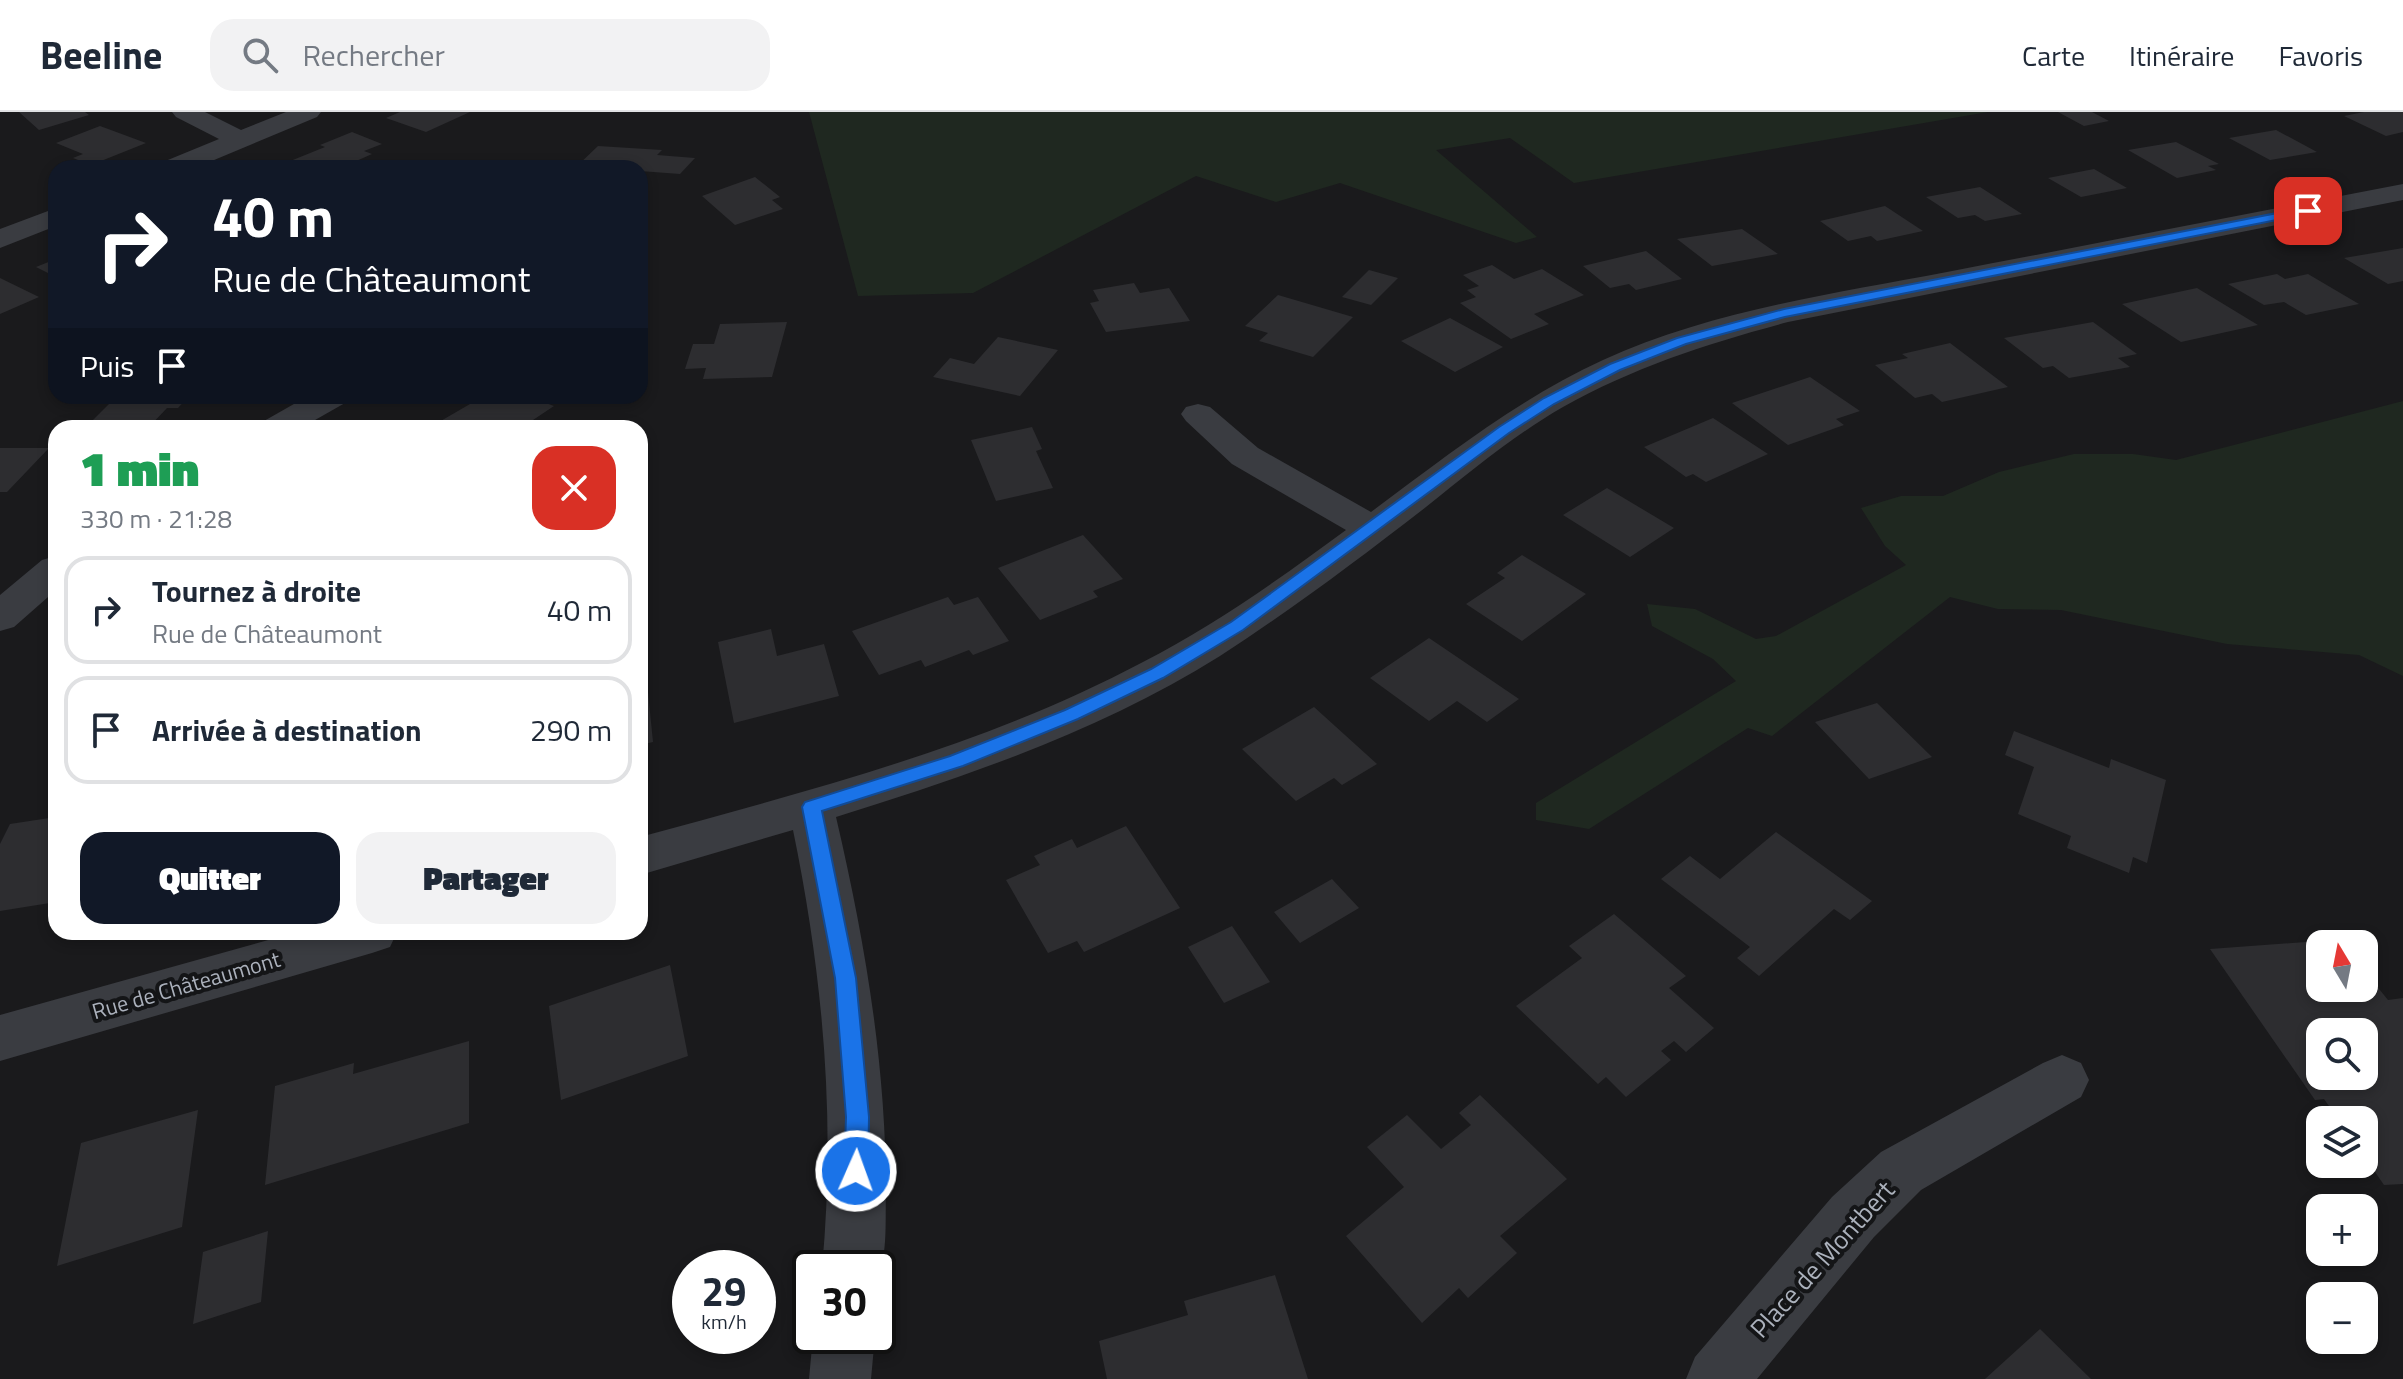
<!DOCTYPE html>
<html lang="fr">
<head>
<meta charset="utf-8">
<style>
  body { margin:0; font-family:"Titillium Web",sans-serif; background:#f2f2f3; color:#1f2937; height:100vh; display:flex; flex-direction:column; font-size:30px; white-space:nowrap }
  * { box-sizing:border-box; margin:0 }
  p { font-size:26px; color:#747a83 }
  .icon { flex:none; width:44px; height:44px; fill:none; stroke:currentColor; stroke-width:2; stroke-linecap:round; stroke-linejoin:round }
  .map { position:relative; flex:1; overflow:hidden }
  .side { position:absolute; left:48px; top:308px; width:600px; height:520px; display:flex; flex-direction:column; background:#fff; border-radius:24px; box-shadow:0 4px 12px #0003 }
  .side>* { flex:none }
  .top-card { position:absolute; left:48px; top:48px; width:600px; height:244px; border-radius:24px; box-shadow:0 4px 12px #0003; background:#111827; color:#fff; overflow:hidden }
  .needle { width:52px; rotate:350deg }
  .controls { position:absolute; left:2306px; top:818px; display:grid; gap:16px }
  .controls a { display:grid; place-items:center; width:72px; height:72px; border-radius:16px; background:#fff; box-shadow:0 4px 12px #0003; font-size:40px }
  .speed { position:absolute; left:672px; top:1138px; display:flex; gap:16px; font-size:40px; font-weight:700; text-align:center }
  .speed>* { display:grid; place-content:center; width:104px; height:104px; border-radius:50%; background:#fff; box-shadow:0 4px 12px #0003; line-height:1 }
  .speed small { font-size:20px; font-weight:400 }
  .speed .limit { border:4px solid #111; border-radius:12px; background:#fff; color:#111 }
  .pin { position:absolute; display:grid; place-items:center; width:68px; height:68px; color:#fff; margin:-34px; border-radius:16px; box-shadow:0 4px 12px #0006 }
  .me { position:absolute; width:88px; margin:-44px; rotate:2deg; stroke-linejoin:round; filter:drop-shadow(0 0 6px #0008) }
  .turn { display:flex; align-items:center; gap:28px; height:168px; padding:0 32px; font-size:36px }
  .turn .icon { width:104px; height:104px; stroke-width:2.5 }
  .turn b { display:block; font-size:56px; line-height:68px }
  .then { display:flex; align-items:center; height:76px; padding:0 32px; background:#0003; gap:16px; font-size:30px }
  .round { display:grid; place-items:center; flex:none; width:84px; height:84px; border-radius:24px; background:#f2f2f3 }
  .overview { display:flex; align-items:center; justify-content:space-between; height:136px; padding:0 32px }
  h1 { font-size:48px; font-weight:800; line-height:60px; color:#1e9e55 }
  .action { display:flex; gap:16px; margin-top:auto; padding:16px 32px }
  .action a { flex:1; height:92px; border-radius:24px; background:#111827; color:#fff; font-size:32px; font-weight:800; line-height:92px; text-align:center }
  .action a+a { background:#f2f2f3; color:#1f2937 }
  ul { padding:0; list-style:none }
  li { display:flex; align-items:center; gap:24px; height:108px; margin:0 16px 12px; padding:0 16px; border:4px solid #e0e1e3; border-radius:24px }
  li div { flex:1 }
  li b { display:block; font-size:30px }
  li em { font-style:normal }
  header { display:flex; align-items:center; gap:48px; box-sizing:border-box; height:112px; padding:0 40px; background:#fff; border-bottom:2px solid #e0e1e3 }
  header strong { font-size:38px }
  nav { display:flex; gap:44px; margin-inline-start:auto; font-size:28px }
  .search { width:560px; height:72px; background:#f2f2f3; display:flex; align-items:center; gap:20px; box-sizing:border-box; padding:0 28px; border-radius:24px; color:#747a83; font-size:30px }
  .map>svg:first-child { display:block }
</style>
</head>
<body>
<header>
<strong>Beeline</strong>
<div class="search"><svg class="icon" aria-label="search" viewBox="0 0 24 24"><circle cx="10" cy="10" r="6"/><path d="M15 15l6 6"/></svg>Rechercher</div>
<nav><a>Carte</a><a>Itinéraire</a><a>Favoris</a></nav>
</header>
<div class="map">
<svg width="2403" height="1267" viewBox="0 0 2403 1267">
  <rect width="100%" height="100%" fill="#1a1a1c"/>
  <path fill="#1f2820" d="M 809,0 L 1988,0 L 1574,71 L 1510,26 L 1436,38 L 1537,125 L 1516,131 L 1340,71 L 1276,90 L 1196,64 L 973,181 L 858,184 Z
    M 2403,289 L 2403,564 L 2359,543 L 2227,532 L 2061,498 L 1998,497 L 1950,485 L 1772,624 L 1748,616 L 1589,717 L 1536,708 L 1536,691 L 1736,569 L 1713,547 L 1652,514 L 1647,492 L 1695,497 L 1756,527 L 1776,524 L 1906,453 L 1885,434 L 1861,396 L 1901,384 L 1943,384 L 1999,360 L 2074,342 L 2133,342 L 2176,348 Z"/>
  <path fill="#2d2d30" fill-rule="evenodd" d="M 19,0 L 85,0 L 89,3 L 39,18 Z
    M 400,0 L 470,0 L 426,20 L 386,6 Z
    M 2058,0 L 2092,0 L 2109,9 L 2084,14 Z
    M 2364,0 L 2403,0 L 2403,20 L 2386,24 L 2344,4 Z
    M 100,14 L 146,31 L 91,53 L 73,46 L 83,42 L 56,31 Z
    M 2276,18 L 2317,40 L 2270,48 L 2229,26 Z
    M 352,20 L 382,32 L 364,39 L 372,42 L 345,54 L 339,51 L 327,56 L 273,56 L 325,35 L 320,33 Z
    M 2176,30 L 2219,52 L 2208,54 L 2216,58 L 2177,66 L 2128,38 Z
    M 598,34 L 662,38 L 657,43 L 695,46 L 680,62 L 640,59 L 640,56 L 575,56 Z
    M 2094,57 L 2127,76 L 2081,85 L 2048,66 Z
    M 755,65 L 780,85 L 772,88 L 783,97 L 735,113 L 702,84 Z
    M 1980,75 L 2022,102 L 1985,109 L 1975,103 L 1958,106 L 1926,85 Z
    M 1885,94 L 1923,119 L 1877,129 L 1871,124 L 1848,129 L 1820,109 Z
    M 1742,117 L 1778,142 L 1712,154 L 1677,127 Z
    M 2403,136 L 2403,169 L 2388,172 L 2344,146 Z
    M 1646,139 L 1682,167 L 1636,178 L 1629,172 L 1610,176 L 1583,154 Z
    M 56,147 L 56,165 L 36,155 Z
    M 1492,153 L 1514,167 L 1542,157 L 1584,183 L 1534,202 L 1549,212 L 1511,227 L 1460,191 L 1476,185 L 1467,178 L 1479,174 L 1463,163 Z
    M 1369,158 L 1398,166 L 1371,193 L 1342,185 Z
    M 2277,162 L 2285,167 L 2308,162 L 2359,192 L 2306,203 L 2284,190 L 2264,193 L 2228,172 Z
    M 0,166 L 39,185 L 0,202 Z
    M 1134,171 L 1140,181 L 1169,176 L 1190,209 L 1106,220 L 1090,191 L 1099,189 L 1093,178 Z
    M 2197,176 L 2258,213 L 2181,230 L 2122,192 Z
    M 1278,183 L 1353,205 L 1313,245 L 1259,229 L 1268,221 L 1245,214 Z
    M 1450,206 L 1503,235 L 1455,260 L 1401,229 Z
    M 787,210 L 772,265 L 703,267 L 706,256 L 685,257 L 693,232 L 714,232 L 720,212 Z
    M 2093,210 L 2137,242 L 2118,246 L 2130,255 L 2069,266 L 2053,254 L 2043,256 L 2004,226 Z
    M 998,225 L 1058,238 L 1020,284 L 933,265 L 950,246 L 974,252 Z
    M 1950,231 L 2008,275 L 1942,290 L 1932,282 L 1915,286 L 1875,253 L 1908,246 L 1902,242 Z
    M 1810,265 L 1860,299 L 1836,307 L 1844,313 L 1788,333 L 1732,291 Z
    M 117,284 L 189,284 L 178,296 L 167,296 L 148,316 L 85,316 Z
    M 466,284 L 552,284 L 543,290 L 554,294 L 521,316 L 453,316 L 439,310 L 470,292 L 460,287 Z
    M 1713,306 L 1768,342 L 1706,370 L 1693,362 L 1686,365 L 1644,335 Z
    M 1032,315 L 1042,337 L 1036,339 L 1053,376 L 996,389 L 971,328 Z
    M 0,336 L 49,336 L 7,380 L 0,380 Z
    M 1607,376 L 1674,416 L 1630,445 L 1563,403 Z
    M 1083,423 L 1123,467 L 1093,479 L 1098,485 L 1040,508 L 998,456 Z
    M 1522,443 L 1586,482 L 1522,529 L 1466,492 L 1505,466 L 1497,461 Z
    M 948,485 L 954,493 L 978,485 L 1009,529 L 973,543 L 969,538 L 925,555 L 921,548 L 879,563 L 852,519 Z
    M 771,517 L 777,544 L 824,532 L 839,584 L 734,611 L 718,530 Z
    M 1429,526 L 1519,587 L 1487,610 L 1457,589 L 1429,609 L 1370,566 Z
    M 647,570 L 653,630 L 640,633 L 640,572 Z
    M 1877,591 L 1932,645 L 1869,667 L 1815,610 Z
    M 1314,595 L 1377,652 L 1342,673 L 1334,666 L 1296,689 L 1242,637 Z
    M 2014,619 L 2109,656 L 2111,647 L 2166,668 L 2147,751 L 2133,745 L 2129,761 L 2067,736 L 2071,724 L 2018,702 L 2034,655 L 2005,643 Z
    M 56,705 L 56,790 L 0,799 L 0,732 L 10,712 Z
    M 1126,714 L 1180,796 L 1084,840 L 1077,829 L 1048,841 L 1006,768 L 1040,753 L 1034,744 L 1072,727 L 1077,736 Z
    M 1776,720 L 1872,789 L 1850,808 L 1834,797 L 1759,864 L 1737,846 L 1750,835 L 1661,767 L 1690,744 L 1720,767 Z
    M 1332,767 L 1359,796 L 1300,831 L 1274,800 Z
    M 1614,802 L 1686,864 L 1669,876 L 1714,916 L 1686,940 L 1674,929 L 1661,939 L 1671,948 L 1626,985 L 1606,965 L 1598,972 L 1516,894 L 1582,846 L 1569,834 Z
    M 1232,814 L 1270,870 L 1224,891 L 1188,835 Z
    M 2319,829 L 2320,876 L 2364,876 L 2375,872 L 2388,888 L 2403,886 L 2403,1072 L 2384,1073 L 2364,1044 L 2364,1008 L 2339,1008 L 2324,987 L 2315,988 L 2210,837 ZM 2320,920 L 2364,920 L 2364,964 L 2320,964 Z
    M 670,853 L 688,944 L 561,988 L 549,894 Z
    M 469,929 L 469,1011 L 265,1073 L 275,974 L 354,951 L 353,962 Z
    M 1480,983 L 1567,1067 L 1500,1124 L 1517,1141 L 1468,1186 L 1459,1176 L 1422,1211 L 1346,1124 L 1404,1075 L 1367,1035 L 1407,1003 L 1441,1037 L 1471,1013 L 1459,1001 Z
    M 198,998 L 182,1115 L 57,1154 L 81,1031 Z
    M 268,1119 L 261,1190 L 193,1212 L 203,1140 Z
    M 1275,1163 L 1308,1267 L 1107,1267 L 1099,1229 L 1188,1203 L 1184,1189 Z
    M 2040,1217 L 2091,1267 L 1985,1267 Z"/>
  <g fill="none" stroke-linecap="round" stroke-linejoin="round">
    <path fill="#3a3c41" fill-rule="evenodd" d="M 172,0 L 205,0 L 241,18 L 286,0 L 321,0 L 317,5 L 195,56 L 159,56 L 163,50 L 219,27 L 176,5 Z
      M 2403,72 L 2403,88 L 1788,210 C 1709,231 1634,255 1563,295 C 1514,323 1470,360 1426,395 C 1359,447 1291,498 1220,544 C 1102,618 968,664 836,705 C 865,829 886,953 886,1080 C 885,1106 888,1141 878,1165 L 878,1156 L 822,1156 C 836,1008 823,864 793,718 L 640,763 L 640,725 C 811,678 985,634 1143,550 C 1215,513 1281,466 1346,418 L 1232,352 L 1186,309 L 1181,302 L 1186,295 L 1198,292 L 1210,295 L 1258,336 L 1371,400 C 1445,345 1518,287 1603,248 C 1710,199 1831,182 1947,160 C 2099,131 2251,101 2403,72 Z
      M 56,96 L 56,114 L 0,136 L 0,117 Z
      M 308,284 L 350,284 L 345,291 L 301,316 L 259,316 L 264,309 Z
      M 56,444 L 56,478 L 14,515 L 0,519 L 0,483 L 42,448 Z
      M 297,820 L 397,820 L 390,835 L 372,841 L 0,949 L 0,903 Z
      M 2062,943 L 2081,951 L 2089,968 L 2081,985 L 1921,1078 L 1874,1125 L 1757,1267 L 1686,1267 L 1695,1245 L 1832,1085 L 1881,1040 L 2043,951 Z
      M 813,1224 L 875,1224 L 871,1267 L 809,1267 Z"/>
  </g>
  <path fill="#1a73e8" stroke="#114b97" stroke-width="2" d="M 2308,95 L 2314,99 L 2312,101 L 1785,205 L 1686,232 L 1620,258 L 1554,292 L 1509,321 L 1243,518 L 1163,566 L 1078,607 L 963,654 L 822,699 L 856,866 L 869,1005 L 868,1059 L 864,1067 L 856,1071 L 848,1067 L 844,1059 L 846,1005 L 835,866 L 802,695 L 805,690 L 950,644 L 1065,598 L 1151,557 L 1231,510 L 1499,315 L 1544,286 L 1610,252 L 1677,226 L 1784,197 Z"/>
  <g text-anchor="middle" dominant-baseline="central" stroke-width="8" stroke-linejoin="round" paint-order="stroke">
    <g font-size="22" fill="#abb1bc" stroke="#141517">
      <text transform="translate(186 873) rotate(-16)">Rue de Châteaumont</text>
    </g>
    <g font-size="26" fill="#abb1bc" stroke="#141517">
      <text transform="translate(1822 1147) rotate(-48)">Place de Montbert</text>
    </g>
  </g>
</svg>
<div class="controls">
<a><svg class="needle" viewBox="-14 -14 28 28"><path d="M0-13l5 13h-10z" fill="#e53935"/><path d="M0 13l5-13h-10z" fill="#747a83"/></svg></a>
<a><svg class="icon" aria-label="search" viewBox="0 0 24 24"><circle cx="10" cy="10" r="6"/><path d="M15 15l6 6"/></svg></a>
<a><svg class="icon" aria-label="layers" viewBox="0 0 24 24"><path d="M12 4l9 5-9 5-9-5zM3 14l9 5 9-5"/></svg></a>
<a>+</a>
<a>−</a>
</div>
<div class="speed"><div>29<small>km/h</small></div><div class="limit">30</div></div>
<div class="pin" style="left:2308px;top:99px;background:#d93025"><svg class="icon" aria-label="arrive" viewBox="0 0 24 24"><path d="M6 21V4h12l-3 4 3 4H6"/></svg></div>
<svg class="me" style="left:856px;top:1059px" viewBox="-20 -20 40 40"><circle r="17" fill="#1a73e8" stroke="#fff" stroke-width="3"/><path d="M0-11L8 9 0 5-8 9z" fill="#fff"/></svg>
<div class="top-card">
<div class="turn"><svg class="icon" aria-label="right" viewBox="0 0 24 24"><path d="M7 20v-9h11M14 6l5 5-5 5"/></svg><div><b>40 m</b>Rue de Châteaumont</div></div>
<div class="then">Puis<svg class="icon" aria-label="arrive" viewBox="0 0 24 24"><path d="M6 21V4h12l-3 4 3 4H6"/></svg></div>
</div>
<section class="side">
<div class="overview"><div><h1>1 min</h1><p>330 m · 21:28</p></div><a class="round" style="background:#d93025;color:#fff"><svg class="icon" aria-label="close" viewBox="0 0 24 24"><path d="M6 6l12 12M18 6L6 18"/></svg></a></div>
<ul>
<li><svg class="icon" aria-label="right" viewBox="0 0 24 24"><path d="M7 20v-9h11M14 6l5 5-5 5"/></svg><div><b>Tournez à droite</b><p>Rue de Châteaumont</p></div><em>40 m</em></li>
<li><svg class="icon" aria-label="arrive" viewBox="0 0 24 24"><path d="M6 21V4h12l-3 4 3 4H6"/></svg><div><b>Arrivée à destination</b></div><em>290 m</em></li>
</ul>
<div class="action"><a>Quitter</a><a>Partager</a></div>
</section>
</div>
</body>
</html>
